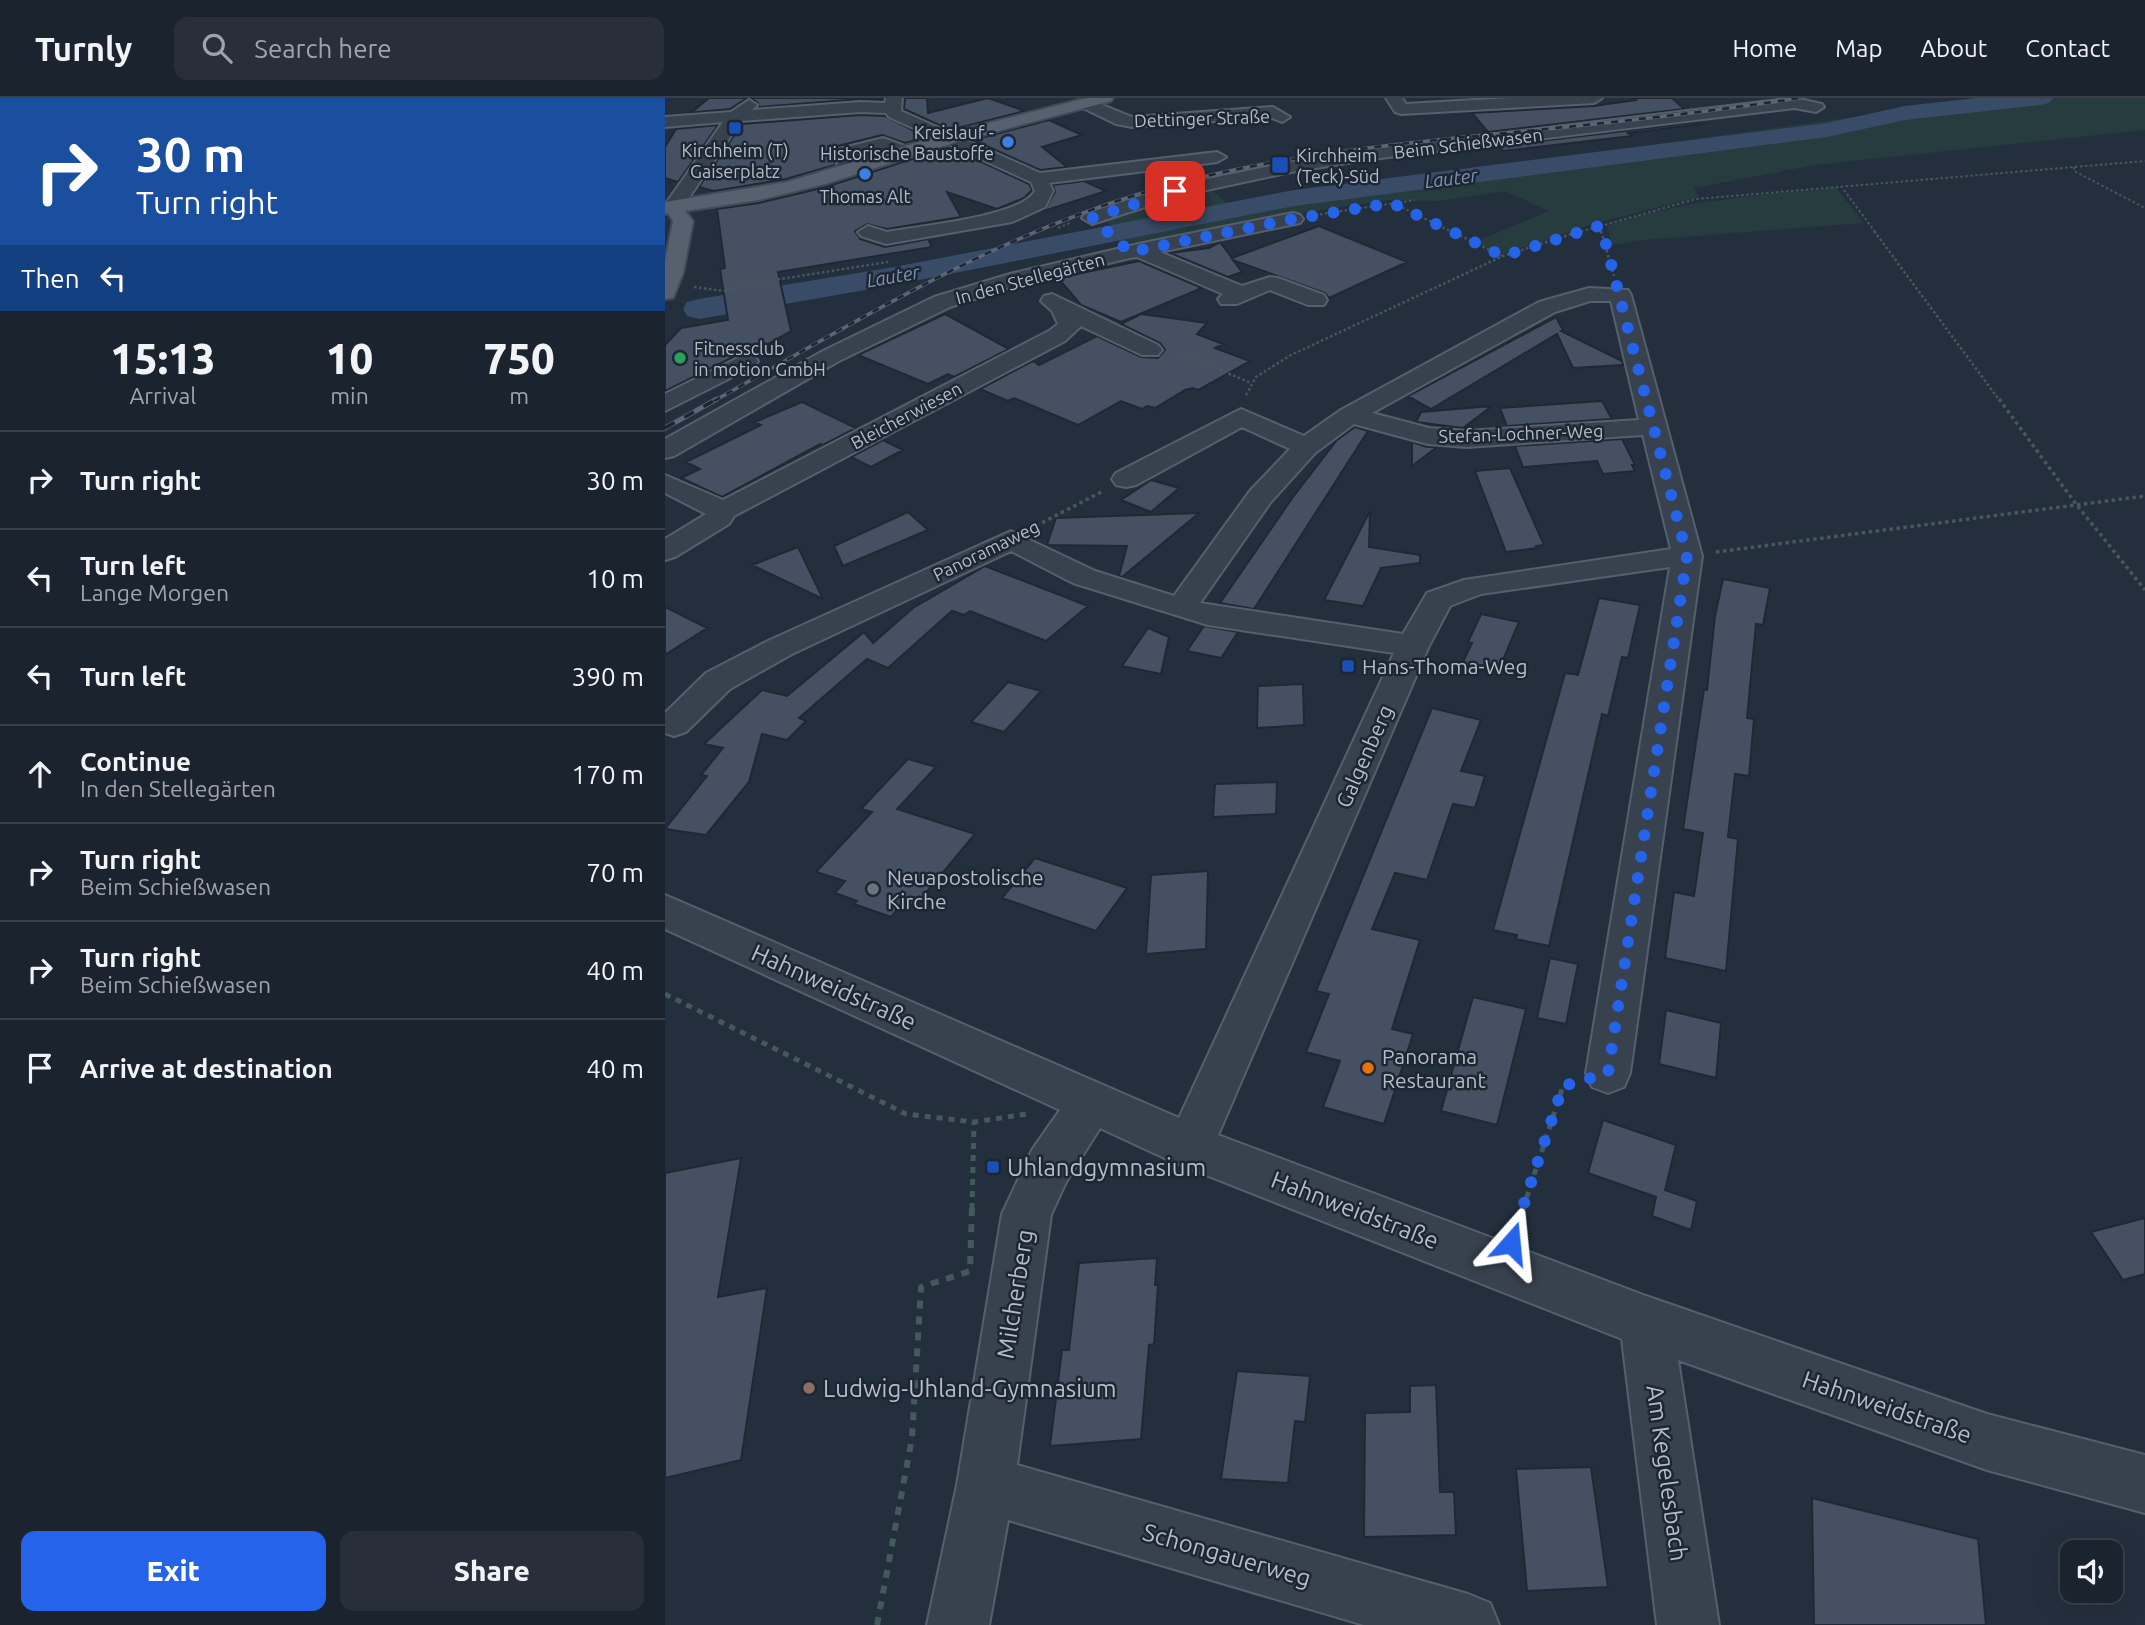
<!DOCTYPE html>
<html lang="en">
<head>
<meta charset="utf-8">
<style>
  body { margin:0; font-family:Ubuntu,sans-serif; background:#282f3a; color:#f1f3f6; height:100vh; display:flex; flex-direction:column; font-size:26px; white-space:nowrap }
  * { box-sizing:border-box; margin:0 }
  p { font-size:23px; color:#a0a4aa }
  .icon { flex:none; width:38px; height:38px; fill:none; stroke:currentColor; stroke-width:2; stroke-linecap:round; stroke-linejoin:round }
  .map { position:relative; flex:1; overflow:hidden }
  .side { display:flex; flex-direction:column; background:#1b232e; width:665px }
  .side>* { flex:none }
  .top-card { background:#1a4fa0; color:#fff; overflow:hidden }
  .fabs { position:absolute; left:1395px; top:1442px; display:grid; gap:14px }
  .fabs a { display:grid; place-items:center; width:63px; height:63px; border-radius:14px; background:#1b232e; box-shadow:0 7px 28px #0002,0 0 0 2px #39404a; font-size:35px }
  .pin { position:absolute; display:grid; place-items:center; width:60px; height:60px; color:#fff; margin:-30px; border-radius:14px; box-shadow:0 4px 10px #0006 }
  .me { position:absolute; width:77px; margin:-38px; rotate:18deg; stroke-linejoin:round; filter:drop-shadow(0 0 5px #0008) }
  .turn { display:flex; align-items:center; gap:24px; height:147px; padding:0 21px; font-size:32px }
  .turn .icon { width:91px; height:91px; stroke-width:2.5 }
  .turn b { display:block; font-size:49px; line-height:60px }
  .then { display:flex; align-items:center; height:66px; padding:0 21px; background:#0003; gap:14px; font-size:26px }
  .eta { display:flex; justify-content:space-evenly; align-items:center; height:119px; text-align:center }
  .eta b { font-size:42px; font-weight:800; line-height:49px }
  .button { display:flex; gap:14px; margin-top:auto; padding:14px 21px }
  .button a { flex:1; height:80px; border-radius:14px; background:#2563eb; color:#fff; font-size:28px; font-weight:800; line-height:80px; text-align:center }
  .button a+a { background:#282f3a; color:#f1f3f6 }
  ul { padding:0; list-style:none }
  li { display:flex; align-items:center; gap:21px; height:98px; padding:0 21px; border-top:2px solid #39404a }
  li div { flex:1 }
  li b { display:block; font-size:26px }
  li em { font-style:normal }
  header { display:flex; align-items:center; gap:42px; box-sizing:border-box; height:98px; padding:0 35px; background:#1b232e; border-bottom:2px solid #39404a }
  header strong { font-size:33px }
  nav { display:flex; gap:38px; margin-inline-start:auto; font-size:24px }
  .search { width:490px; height:63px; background:#282f3a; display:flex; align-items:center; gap:18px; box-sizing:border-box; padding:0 24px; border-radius:14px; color:#a0a4aa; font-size:26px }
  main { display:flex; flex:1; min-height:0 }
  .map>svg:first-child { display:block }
</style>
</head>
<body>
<header>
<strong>Turnly</strong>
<div class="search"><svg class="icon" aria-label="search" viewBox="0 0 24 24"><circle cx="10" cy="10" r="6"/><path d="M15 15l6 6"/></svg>Search here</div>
<nav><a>Home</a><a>Map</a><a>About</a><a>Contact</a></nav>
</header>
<main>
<section class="side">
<div class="top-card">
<div class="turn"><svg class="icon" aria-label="right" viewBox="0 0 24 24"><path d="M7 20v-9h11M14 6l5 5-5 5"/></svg><div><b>30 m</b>Turn right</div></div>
<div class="then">Then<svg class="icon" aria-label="left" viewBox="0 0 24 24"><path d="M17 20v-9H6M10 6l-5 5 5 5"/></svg></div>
</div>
<div class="eta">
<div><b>15:13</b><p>Arrival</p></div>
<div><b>10</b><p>min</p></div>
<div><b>750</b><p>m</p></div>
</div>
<ul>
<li><svg class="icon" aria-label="right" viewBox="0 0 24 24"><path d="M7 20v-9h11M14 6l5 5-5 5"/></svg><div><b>Turn right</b></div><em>30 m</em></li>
<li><svg class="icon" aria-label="left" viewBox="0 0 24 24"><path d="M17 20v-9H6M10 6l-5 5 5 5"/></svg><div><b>Turn left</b><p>Lange Morgen</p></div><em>10 m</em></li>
<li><svg class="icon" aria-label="left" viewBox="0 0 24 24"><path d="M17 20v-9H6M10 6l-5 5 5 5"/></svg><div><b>Turn left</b></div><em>390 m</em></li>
<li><svg class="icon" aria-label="ahead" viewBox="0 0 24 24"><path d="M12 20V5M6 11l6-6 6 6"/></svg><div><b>Continue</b><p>In den Stellegärten</p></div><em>170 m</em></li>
<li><svg class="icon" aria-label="right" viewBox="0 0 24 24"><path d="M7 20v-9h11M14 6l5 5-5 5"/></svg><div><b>Turn right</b><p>Beim Schießwasen</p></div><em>70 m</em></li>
<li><svg class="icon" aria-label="right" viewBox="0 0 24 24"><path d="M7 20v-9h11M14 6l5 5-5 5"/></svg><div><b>Turn right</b><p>Beim Schießwasen</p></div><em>40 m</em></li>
<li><svg class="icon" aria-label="arrive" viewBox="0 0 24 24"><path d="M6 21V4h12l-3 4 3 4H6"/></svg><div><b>Arrive at destination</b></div><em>40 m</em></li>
</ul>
<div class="button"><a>Exit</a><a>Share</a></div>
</section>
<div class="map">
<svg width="1480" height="1527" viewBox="0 0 1480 1527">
  <rect width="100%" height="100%" fill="#242f3e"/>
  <path fill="#263c3f" d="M 1329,0 L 1480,0 L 1480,32 L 1150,67 L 1029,90 L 1034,99 L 928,126 L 838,156 L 810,144 L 884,113 L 840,93 L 774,103 L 723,102 L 608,119 L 464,145 L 438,120 L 541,88 L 565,107 L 626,96 Z
    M 1171,90 L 1199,125 L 978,142 L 947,147 L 942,128 C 1018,102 1091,97 1171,90 Z"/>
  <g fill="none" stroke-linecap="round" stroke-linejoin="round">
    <path fill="#394c67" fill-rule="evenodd" d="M 1311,0 L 1388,0 L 1384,5 L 1376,7 L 1240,22 L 1162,39 L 629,108 L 229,187 L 34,221 L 22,218 L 18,211 L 22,204 L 34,201 L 229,169 L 629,92 L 1162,25 L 1240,8 Z"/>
  </g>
  <path fill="#455162" stroke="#1f2835" stroke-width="2" d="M 44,0 L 82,0 L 65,11 L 21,15 L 28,13 Z
    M 86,0 L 218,0 L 218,2 L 195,1 L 94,9 L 93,5 Z
    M 240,0 L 262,0 L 263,15 L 323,0 L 360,13 L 285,32 L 239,11 Z
    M 969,0 L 1007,0 L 1019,11 L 823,34 L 807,15 L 929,8 L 971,2 Z
    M 195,17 L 220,18 L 261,39 L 240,45 L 217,37 L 173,48 L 168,55 L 173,60 L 170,67 L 121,81 L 49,93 L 34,89 L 77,26 Z
    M 384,22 L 417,37 L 377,49 L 402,69 L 375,72 L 308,42 Z
    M 1035,24 L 1037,26 L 963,35 L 967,38 L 838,53 L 834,48 Z
    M 53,27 L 13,84 L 0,80 L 0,49 L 11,31 Z
    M 284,49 L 364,86 L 367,92 L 359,100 L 332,111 L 282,94 L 296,119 L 222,131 L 202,126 L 190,133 L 195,141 L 220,149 L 263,141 L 267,149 L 113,174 L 126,233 L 87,255 L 76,255 L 0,293 L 0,247 L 16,230 L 63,222 L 55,171 L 60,170 L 52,111 L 94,105 L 161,89 Z
    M 419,83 L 441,93 L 379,113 L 390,94 L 388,87 Z
    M 654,128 L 742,164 L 664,200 L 660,195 L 568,162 L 577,174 L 563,179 L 505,155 L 544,150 L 555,144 L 567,160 Z
    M 474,163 L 537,190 L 456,224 L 416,207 L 393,180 Z
    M 280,216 L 344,251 L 289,279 L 283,276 L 263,286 L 193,257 Z
    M 476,216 L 542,225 L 532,236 L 558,246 L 550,250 L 585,263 L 533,292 L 528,290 L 520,292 L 490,310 L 482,308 L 477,311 L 456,303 L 413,327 L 349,300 L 343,303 L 315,291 L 368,263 L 374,267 L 432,238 L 476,259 L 493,260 L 500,252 L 495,245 L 456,226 Z
    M 891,219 L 898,232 L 896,233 L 957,263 L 958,267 L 908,270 L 892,236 L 766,311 L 743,298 Z
    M 937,303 L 947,321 L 842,328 L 835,310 Z
    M 137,304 L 191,330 L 158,347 L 155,346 L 57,399 L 16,380 L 35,371 L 21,364 L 96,327 L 90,324 Z
    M 827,308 L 798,330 L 751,324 L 756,314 Z
    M 690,329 L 703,333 L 589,511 L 555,505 L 628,399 L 672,342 Z
    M 957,341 L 970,367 L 967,367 L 970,373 L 938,376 L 932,363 L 858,369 L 850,348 Z
    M 218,342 L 238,352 L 206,369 L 186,359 Z
    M 747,344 L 762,349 L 772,349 L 747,368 Z
    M 845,370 L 879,447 L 871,448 L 872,450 L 841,454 L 810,373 Z
    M 486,382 L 514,390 L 486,414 L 456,402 Z
    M 705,413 L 704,449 L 755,457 L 755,465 L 716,470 L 698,508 L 659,502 Z
    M 243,414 L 263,432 L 178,468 L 169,448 Z
    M 534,415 L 457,479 L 454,478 L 462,448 L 382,447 L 391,420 Z
    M 133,449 L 158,501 L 87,467 Z
    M 320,468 L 423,508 L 381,543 L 305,513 L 299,517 L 287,513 L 223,570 L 202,561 L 134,620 L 141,623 L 122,642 L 97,636 L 84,684 L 41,737 L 0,731 L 42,678 L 36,677 L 58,650 L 39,646 L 97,592 L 122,598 L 199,534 L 208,545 L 248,510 Z
    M 1058,481 L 1105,490 L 1098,527 L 1091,526 L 1082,620 L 1089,621 L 1084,678 L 1070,676 L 1063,739 L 1073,741 L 1061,873 L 1000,860 L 1009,794 L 1029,798 L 1038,735 L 1018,731 L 1039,591 L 1042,592 L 1050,518 Z
    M 934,500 L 975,507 L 963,560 L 957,559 L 943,618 L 937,616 L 884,848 L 851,841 L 852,837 L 828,832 L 900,575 L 913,577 Z
    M 0,509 L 42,530 L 0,557 Z
    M 816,516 L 854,524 L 832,576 L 796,568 L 807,545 L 803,544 Z
    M 539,528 L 573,534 L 556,560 L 522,553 Z
    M 483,530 L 504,539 L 496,576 L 457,568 Z
    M 343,584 L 376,593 L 339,634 L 306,624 Z
    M 638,586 L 639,627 L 592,630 L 593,588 Z
    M 767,610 L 816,622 L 796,673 L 820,678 L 810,710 L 788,706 L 762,782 L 730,775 L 707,831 L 755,842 L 727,931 L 748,936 L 719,1026 L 658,1009 L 675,963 L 641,954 L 664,896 L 651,893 Z
    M 243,661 L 271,669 L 232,711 L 310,736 L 250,808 L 238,804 L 226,819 L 189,806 L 192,803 L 170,795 L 180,783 L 151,774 L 207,714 L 196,711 Z
    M 612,684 L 611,716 L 548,719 L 550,686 Z
    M 370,760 L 462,790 L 431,833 L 337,800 Z
    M 543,773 L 541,851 L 481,856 L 486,777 Z
    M 885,860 L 913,866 L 901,926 L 872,920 Z
    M 808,899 L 861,911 L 832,1027 L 776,1013 Z
    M 1001,912 L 1056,925 L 1051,980 L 994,966 Z
    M 938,1022 L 1011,1047 L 1000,1092 L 1032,1103 L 1026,1132 L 987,1118 L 991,1099 L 923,1075 Z
    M 76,1060 L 53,1199 L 102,1190 L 76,1362 L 0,1380 L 0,1075 Z
    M 1480,1120 L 1480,1176 L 1458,1182 L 1426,1134 Z
    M 492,1160 L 490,1187 L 493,1187 L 489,1246 L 484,1247 L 476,1341 L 385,1348 L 397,1252 L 404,1252 L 414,1165 Z
    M 572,1273 L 645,1278 L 640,1324 L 630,1323 L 623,1385 L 556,1381 Z
    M 771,1287 L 775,1394 L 789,1394 L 791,1437 L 699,1439 L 700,1315 L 745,1314 L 745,1288 Z
    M 926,1369 L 943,1489 L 862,1493 L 851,1371 Z
    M 1147,1400 L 1313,1441 L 1321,1527 L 1149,1527 Z"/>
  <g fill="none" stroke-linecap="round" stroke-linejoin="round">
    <g stroke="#565f6c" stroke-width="4">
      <path id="minor" d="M 221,0 L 237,0 L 236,13 L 375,75 L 552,54 L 561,59 L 552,64 L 384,85 L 388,93 L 380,109 L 347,124 L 221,146 L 196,138 L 193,134 L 203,128 L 222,134 C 253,128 356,119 370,93 L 366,84 L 224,19 L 221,15 L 195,14 L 76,23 L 15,113 L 8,115 L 0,111 L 0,107 L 58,24 L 0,29 L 0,19 L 66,14 L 84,2 L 92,7 L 87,12 L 195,4 L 220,5 Z
        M 420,0 L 467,19 L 608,9 L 625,19 L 617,24 L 605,19 L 467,29 L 451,26 L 414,8 L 412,5 L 414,2 Z
        M 721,0 L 737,0 L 741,6 L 846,0 L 937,0 L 929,5 L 736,16 L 730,14 Z
        M 1130,0 L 1157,6 L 1159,9 L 1151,14 L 1130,10 L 707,61 L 626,74 L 514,98 L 427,126 L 417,120 L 420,116 L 503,89 L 626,64 L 707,51 Z
        M 218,40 L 245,50 L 248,54 L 239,59 L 217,51 L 194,57 L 196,59 L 191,65 L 195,70 L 186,75 L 180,74 L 172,66 L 177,60 L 171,55 L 174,51 Z
        M 628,115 L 635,117 L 638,121 L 635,125 L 495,154 L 577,188 L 605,179 L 613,180 L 659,197 L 662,202 L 659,207 L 643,207 L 605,192 L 572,206 L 556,206 L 553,201 L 558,196 L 472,159 L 465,160 L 351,187 L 285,209 L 174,263 L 9,358 L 0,360 L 0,341 L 158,253 L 269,199 L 345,176 L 473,146 Z
        M 924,190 L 963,192 L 966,197 L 1037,458 L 965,975 L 959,989 L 943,995 L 927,989 L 921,975 L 1005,469 L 816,496 L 785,508 L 764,548 L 553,1037 L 981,1198 L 1322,1316 L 1480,1357 L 1480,1415 L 1322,1372 L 1013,1262 L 1054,1527 L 992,1527 L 957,1241 L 508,1064 L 435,1030 L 401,1084 L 386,1117 L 352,1367 L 803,1496 L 825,1505 L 834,1527 L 699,1527 L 343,1422 L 324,1527 L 262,1527 L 292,1387 L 337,1116 L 367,1052 L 395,1012 L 0,831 L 0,797 L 514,1020 L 729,555 L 543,527 L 408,485 L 346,453 L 127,556 L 65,591 L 21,634 L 9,638 L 0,635 L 0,615 L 41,575 L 105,542 L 346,433 L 430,473 L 509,498 L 585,393 L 625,351 L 577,329 L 471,387 L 461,389 L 451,387 L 447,381 L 451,375 L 576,311 L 639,338 L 676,312 L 874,204 ZM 925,203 L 946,203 L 974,322 L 802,333 L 764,330 L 707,315 L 890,214 ZM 689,326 L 763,346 L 802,349 L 978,337 L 1006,451 L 799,482 L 762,495 L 738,536 L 535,505 L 605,405 L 650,355 Z
        M 387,196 L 493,247 L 497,252 L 493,257 L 477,257 L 416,228 L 400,243 L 69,418 L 64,426 L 10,459 L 0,462 L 0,441 L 41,416 L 0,395 L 0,377 L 58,402 L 384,233 L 393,226 L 387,213 L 376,203 L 379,198 Z
        M 81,256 L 89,258 L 93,263 L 89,268 L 0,313 L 0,296 Z"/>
    </g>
    <g stroke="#414a57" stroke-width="4">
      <path id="major" d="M 422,0 L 448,0 L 446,3 L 292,44 L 160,86 L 94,102 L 20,113 L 28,123 L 18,175 L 8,200 L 0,201 L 0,163 L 8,123 L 3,115 L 0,116 L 0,104 L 122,84 L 280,36 Z"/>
    </g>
    <path stroke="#44595c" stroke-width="2" stroke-dasharray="2.5 2.5" stroke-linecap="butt" d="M 1409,69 L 1409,73 L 1480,110
      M 1176,88 L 1211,135
      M 728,105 L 789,135
      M 650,117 L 750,102
      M 934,128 L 936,135
      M 393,130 L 405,125
      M 911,135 L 1031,101 L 1480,63"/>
    <path stroke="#44595c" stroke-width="2.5" stroke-dasharray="2.5 2.5" stroke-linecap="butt" d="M 786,133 L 837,158
      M 936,133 L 949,178
      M 1209,133 L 1335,303
      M 29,189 L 59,193 L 103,183 L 223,164
      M 513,254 L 586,285
      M 581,297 L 591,279 L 626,257 L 838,158 L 916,133"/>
    <path stroke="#44595c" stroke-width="3.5" stroke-dasharray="3.5 3.5" stroke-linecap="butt" d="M 1334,301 L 1411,406 L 1480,492
      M 371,428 L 438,393
      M 1051,454 L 1480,398"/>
    <path stroke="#44595c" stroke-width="5" stroke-dasharray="6 6" stroke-linecap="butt" d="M 0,896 L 241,1016 L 309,1024 L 362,1016
      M 307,1111 L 309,1024
      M 858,1111 L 898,988 L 909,985"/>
    <path stroke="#44595c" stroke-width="6" stroke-dasharray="8 8" stroke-linecap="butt" d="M 851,1132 L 858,1109
      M 212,1527 L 247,1340 L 256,1189 L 305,1173 L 307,1109"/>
    <use href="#minor" fill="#38414e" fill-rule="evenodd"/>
    <use href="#major" fill="#56606e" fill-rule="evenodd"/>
    <g stroke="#5a6575" stroke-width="3.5">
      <path id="rail-far1" d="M 49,303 C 185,227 321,143 471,97 C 597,58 730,46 861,33 C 952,24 1043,14 1134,0"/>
    </g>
    <g stroke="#5a6575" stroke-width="5">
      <path id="rail" d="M 0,330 L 52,301"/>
    </g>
    <use href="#rail-far1" stroke="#1d2633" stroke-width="2.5" stroke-dasharray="7" stroke-linecap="butt"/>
    <use href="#rail" stroke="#1d2633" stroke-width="3.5" stroke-dasharray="11" stroke-linecap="butt"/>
  </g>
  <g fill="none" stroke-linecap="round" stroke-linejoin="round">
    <path stroke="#2563eb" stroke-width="12" stroke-dasharray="0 21.6" d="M 510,93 L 427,120 L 465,154 L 628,121 L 727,105 L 838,158 L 934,128 L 938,135 L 1022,458 L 943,975 L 898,988 L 846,1145"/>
  </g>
  <g fill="#1a4fb4" stroke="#1d2633" stroke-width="2.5">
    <rect x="63" y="23" width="14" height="14" rx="3.5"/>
    <rect x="606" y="58" width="18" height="18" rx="3.5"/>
    <rect x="676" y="561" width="14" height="14" rx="3.5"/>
    <rect x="321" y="1062" width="14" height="14" rx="3.5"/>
  </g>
  <g fill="#3f7fe0" stroke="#1d2633" stroke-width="2.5">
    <circle cx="343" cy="44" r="7"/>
    <circle cx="200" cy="76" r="7"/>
  </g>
  <circle fill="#2e9e5b" stroke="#1d2633" stroke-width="2.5" cx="15" cy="260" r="7"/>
  <circle fill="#6b7280" stroke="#1d2633" stroke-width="2.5" cx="208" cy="791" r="7"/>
  <circle fill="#e8710a" stroke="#1d2633" stroke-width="2.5" cx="703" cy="970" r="7"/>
  <circle fill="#8d6e63" stroke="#1d2633" stroke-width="2.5" cx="144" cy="1290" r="7"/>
  <g text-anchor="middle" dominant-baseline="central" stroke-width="5" stroke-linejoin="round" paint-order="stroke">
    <g font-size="18" fill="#b4bcc9" stroke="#1d2633">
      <text transform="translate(537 20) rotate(-2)">Dettinger Straße</text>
      <text transform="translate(803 45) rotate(-7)">Beim Schießwasen</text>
      <text transform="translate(365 180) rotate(-15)">In den Stellegärten</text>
      <text transform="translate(241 317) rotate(-28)">Bleicherwiesen</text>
      <text transform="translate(856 335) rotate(-2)">Stefan-Lochner-Weg</text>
      <text transform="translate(321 452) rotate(-26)">Panoramaweg</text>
    </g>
    <g font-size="18" fill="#b4bcc9" stroke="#1d2633">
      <text x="329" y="34" text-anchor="end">Kreislauf -<tspan x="329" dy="21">Historische Baustoffe</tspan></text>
      <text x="70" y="52">Kirchheim (T)<tspan x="70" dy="21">Gaiserplatz</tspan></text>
      <text x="631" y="57" text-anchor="start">Kirchheim<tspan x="631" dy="21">(Teck)-Süd</tspan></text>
      <text x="200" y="98">Thomas Alt</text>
      <text x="29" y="250" text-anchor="start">Fitnessclub<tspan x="29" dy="21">in motion GmbH</tspan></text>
    </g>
    <g font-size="19" font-style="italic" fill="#7c92b1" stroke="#1d2633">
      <text transform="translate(786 80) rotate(-7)">Lauter</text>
      <text transform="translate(228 178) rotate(-10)">Lauter</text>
    </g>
    <g font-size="21" fill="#b4bcc9" stroke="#1d2633" text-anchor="start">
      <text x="697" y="568">Hans-Thoma-Weg</text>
      <text x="222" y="779">Neuapostolische<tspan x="222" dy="24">Kirche</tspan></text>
      <text x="717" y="958">Panorama<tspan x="717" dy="24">Restaurant</tspan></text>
    </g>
    <g font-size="21" fill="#b4bcc9" stroke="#1d2633">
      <text transform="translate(699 658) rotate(-66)">Galgenberg</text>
    </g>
    <g font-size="24" fill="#b4bcc9" stroke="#1d2633">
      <text transform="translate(169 889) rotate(24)">Hahnweidstraße</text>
      <text transform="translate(690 1112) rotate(21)">Hahnweidstraße</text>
      <text transform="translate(350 1196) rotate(-81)">Milcherberg</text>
      <text transform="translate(1222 1309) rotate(19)">Hahnweidstraße</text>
      <text transform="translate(1002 1375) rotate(82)">Am Kegelesbach</text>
      <text transform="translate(562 1457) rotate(16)">Schongauerweg</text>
    </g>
    <g font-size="24" fill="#b4bcc9" stroke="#1d2633" text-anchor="start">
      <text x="342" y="1069">Uhlandgymnasium</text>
      <text x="158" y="1290">Ludwig-Uhland-Gymnasium</text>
    </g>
  </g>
</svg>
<div class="fabs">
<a><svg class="icon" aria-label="sound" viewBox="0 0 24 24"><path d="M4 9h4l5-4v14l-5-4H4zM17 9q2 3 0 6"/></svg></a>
</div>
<div class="pin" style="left:510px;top:93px;background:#d93025"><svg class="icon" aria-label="arrive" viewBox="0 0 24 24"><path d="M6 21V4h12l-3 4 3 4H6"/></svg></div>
<svg class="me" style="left:846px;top:1145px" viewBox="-20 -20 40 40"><path d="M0-17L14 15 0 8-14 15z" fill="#2563eb" stroke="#fff" stroke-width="4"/></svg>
</div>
</main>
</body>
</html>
